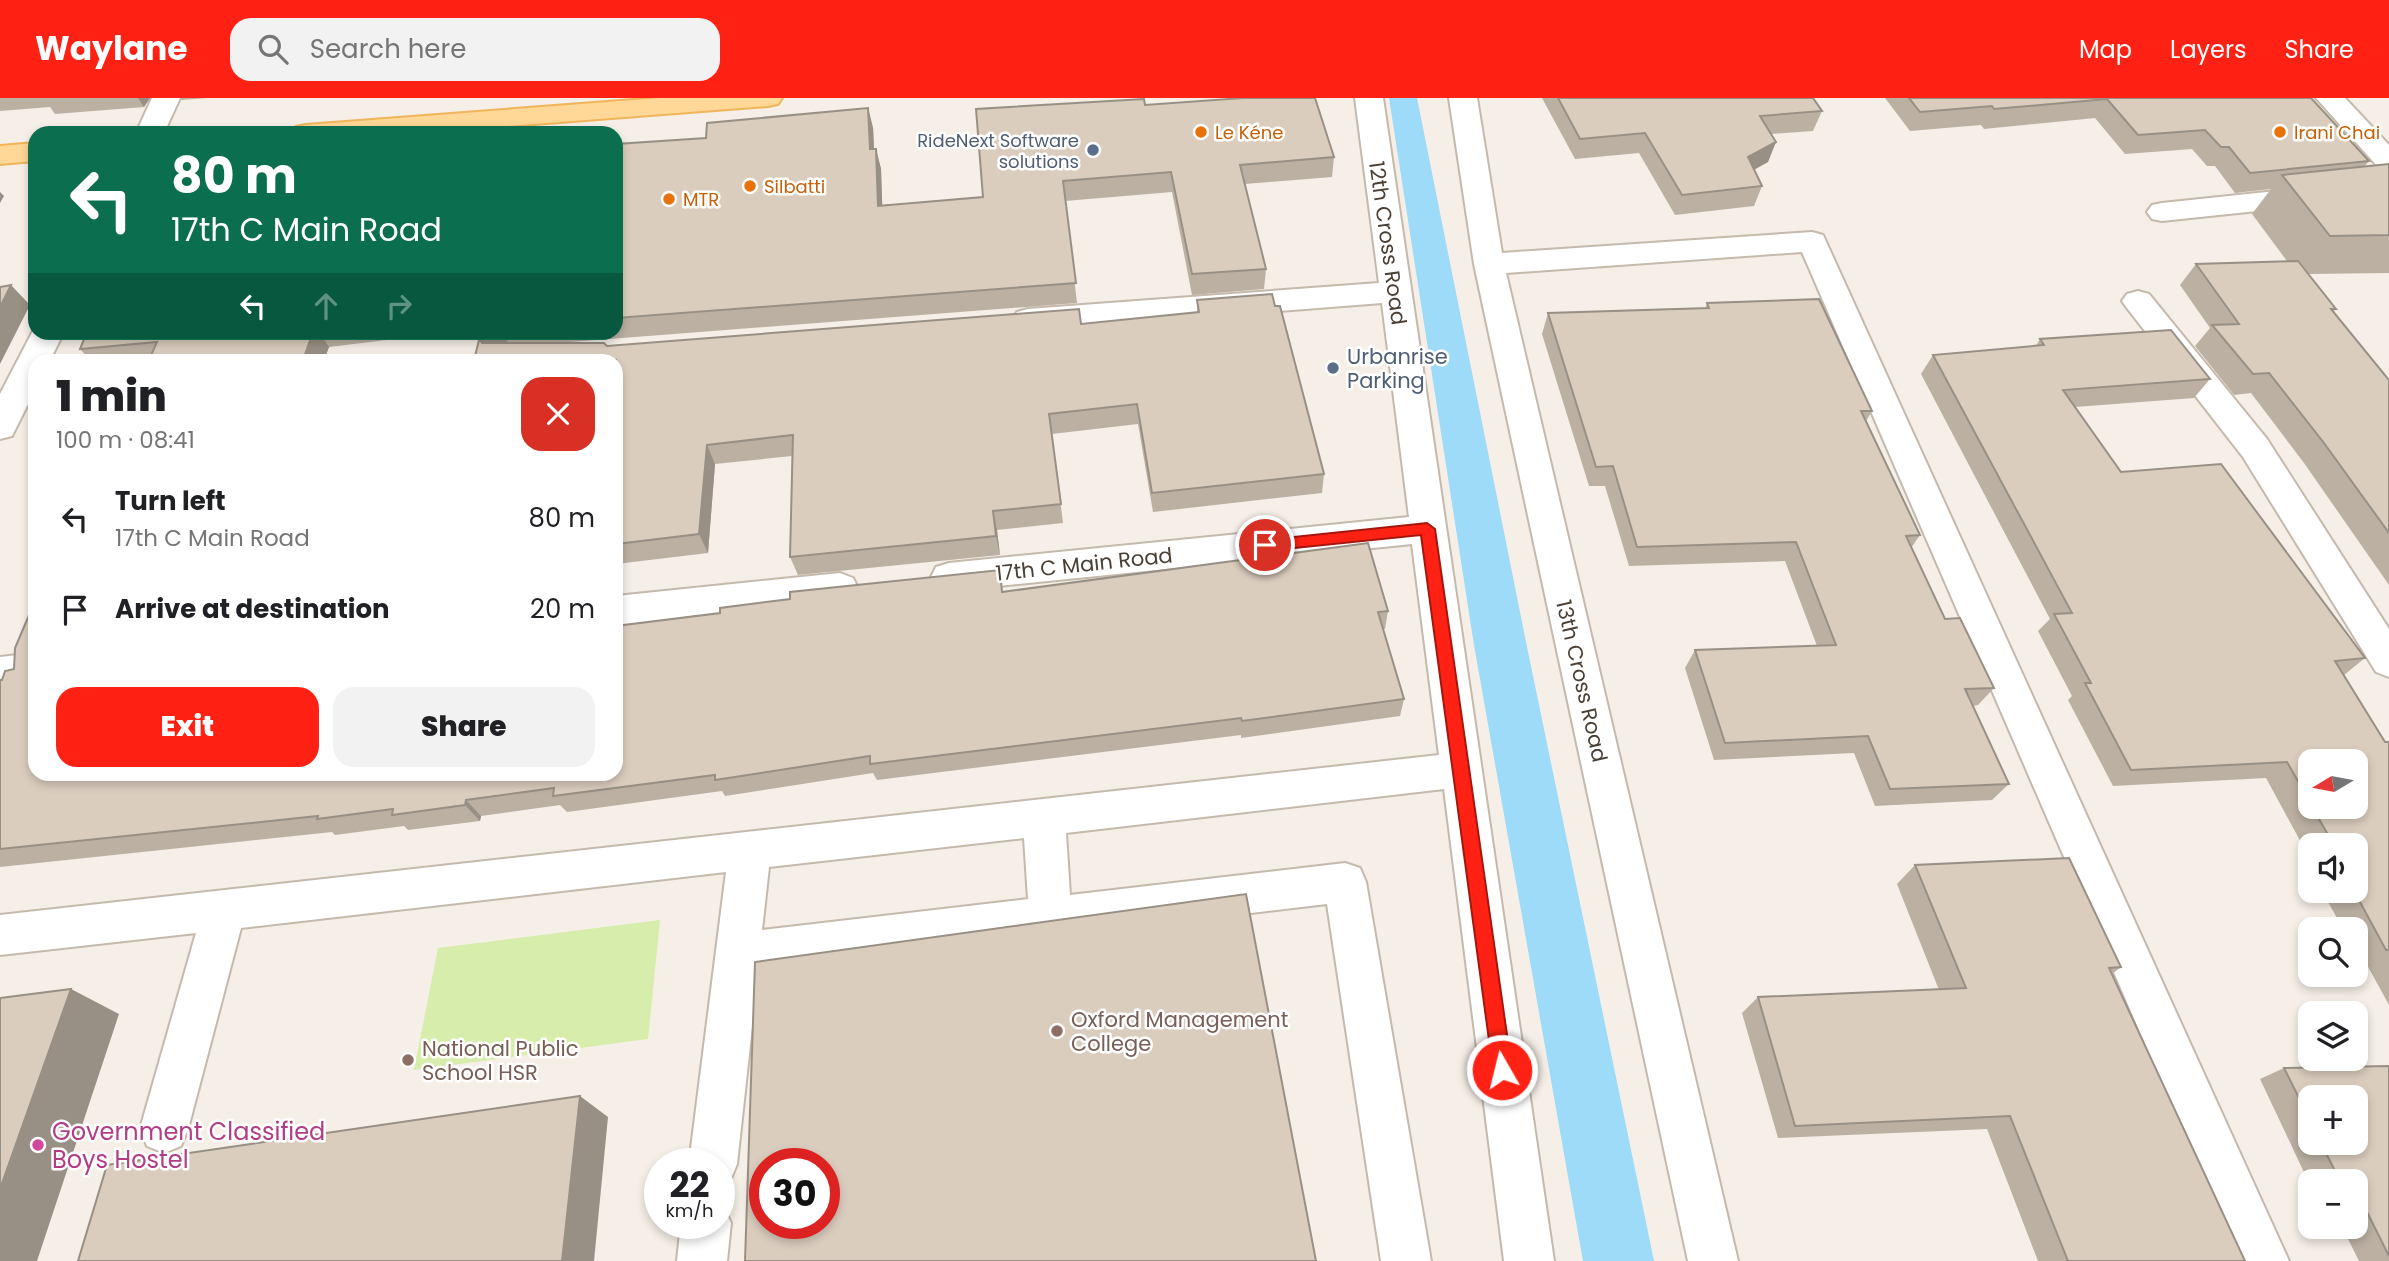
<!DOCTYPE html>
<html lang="en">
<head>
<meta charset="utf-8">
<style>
  body { margin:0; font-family:Poppins,sans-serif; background:#f2f2f2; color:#202124; height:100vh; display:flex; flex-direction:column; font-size:26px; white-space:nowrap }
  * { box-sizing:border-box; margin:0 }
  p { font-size:23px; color:#757577 }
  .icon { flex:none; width:38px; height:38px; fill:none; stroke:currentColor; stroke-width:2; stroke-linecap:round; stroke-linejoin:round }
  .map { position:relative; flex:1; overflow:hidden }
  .drawer { position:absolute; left:28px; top:256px; width:595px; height:427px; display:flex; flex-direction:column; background:#fff; border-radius:21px; box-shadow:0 4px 10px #0003 }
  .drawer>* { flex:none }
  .banner { position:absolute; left:28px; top:28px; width:595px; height:214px; border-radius:21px; box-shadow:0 4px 10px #0003; background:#0b6e4f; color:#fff; overflow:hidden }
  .needle { width:46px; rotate:260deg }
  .tools { position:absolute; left:2298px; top:651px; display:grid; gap:14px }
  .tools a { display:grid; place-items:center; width:70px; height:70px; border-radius:14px; background:#fff; box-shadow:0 4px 10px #0003; font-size:35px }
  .speed { position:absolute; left:644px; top:1050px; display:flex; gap:14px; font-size:35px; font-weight:700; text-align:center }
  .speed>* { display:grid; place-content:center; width:91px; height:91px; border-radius:50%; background:#fff; box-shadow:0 4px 10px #0003; line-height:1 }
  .speed small { font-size:18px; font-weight:400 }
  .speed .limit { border:10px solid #d22; background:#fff; color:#111 }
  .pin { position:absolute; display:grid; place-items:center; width:60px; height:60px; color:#fff; margin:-30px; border:4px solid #fff; border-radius:50%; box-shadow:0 2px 7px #0007 }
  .me { position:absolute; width:77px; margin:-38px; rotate:352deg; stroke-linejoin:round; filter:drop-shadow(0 0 5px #0008) }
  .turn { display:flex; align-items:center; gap:24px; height:147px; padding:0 28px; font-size:32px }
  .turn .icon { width:91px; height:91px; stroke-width:2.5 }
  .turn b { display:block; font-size:49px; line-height:60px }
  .lanes { display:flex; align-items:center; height:66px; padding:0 28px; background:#0003; justify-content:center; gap:35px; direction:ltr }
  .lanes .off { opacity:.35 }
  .round { display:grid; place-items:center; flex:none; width:74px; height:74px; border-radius:21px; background:#f2f2f2 }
  .head { display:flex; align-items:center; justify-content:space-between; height:119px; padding:0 28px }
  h1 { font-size:42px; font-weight:800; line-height:52px }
  .button { display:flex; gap:14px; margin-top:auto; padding:14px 28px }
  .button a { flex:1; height:80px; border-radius:21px; background:#ff2214; color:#fff; font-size:28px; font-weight:800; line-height:80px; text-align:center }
  .button a+a { background:#f2f2f2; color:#202124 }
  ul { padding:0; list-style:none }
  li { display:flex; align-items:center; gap:21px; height:91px; padding:0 28px }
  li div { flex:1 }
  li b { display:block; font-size:26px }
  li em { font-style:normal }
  header { display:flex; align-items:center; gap:42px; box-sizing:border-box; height:98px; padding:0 35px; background:#ff2214; color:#fff }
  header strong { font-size:33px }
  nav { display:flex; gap:38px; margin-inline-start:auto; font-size:24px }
  .search { width:490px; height:63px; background:#f2f2f2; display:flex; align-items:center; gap:18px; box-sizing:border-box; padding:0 24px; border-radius:21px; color:#757577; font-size:26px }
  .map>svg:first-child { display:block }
</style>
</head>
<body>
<header>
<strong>Waylane</strong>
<div class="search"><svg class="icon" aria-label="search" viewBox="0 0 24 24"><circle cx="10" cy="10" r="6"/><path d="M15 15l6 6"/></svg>Search here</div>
<nav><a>Map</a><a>Layers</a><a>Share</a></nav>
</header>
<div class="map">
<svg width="2389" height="1163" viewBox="0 0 2389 1163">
  <rect width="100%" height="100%" fill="#f5efe7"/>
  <path fill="#d6edac" d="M 660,822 L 648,941 L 414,972 L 438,850 Z"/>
  <path fill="#9ddbf8" d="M 1389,0 L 1417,0 L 1526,544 L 1654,1163 L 1583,1163 L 1474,547 Z"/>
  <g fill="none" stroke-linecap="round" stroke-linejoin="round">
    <g stroke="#c5b9ab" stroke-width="4">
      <path id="minor" d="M 152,0 L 180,0 L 164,35 L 136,35 Z
        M 1355,0 L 1383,0 L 1554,1163 L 1504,1163 L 1444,691 L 1066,735 L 1070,797 L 1345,765 L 1360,770 L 1366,784 L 1431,1163 L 1381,1163 L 1327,806 L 758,874 L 737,1066 L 730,1083 L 719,1087 L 719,1066 L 689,1066 L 726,774 L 241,830 L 188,1031 L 181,1048 L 164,1055 L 147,1048 L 140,1031 L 196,835 L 0,857 L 0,817 L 1439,657 L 1412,446 L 949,493 L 936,489 L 931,479 L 936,469 L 949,465 L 1409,419 L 1382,205 L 1028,233 L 1017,230 L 1012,222 L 1017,214 L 1028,211 L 1379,185 ZM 1024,740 L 1028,801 L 762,832 L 769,769 Z
        M 1449,0 L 1477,0 L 1502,155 L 1812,134 L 1823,137 L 2289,1163 L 2239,1163 L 1802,154 L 1506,175 L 1738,1163 L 1688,1163 L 1474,166 Z
        M 2316,0 L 2345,0 L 2389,47 L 2389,73 L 2379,70 Z
        M 2389,81 L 2389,99 L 2162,123 L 2152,121 L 2147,114 L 2152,107 L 2162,105 Z
        M 2138,193 L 2149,196 L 2267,341 L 2389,531 L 2389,579 L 2376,574 L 2243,359 L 2127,210 L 2122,203 L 2127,196 Z
        M 35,229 L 35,234 L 64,234 L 50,262 L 35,262 L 35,292 L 12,338 L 0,341 L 0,296 Z
        M 840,475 L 853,480 L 858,490 L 853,500 L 840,505 L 616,528 L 616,498 Z
        M 35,555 L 35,587 L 0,591 L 0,559 Z
        M 719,1106 L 723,1108 L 731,1125 L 727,1163 L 677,1163 L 681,1125 L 719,1125 Z"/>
    </g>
    <g stroke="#f0b55a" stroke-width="4">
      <path id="major" d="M 660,0 L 782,0 L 778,6 L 768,8 L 415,35 L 292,35 L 296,29 L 306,27 Z
        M 35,45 L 35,63 L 0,66 L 0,48 Z"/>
    </g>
    <use href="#minor" fill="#fff" fill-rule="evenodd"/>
    <use href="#major" fill="#ffd796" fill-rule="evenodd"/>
  </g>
  <path fill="#bcb0a3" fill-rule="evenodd" d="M 0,0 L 150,0 L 144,9 L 55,16 L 50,9 L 0,13 Z
    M 180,0 L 208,0 L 182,2 Z
    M 1542,0 L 1813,0 L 1822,13 L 1813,33 L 1771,36 L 1768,64 L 1754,72 L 1762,88 L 1754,108 L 1675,117 L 1639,55 L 1575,61 Z
    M 1885,0 L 2311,0 L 2369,63 L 2364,69 L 2389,66 L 2389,175 L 2309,176 L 2336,211 L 2333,214 L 2389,282 L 2389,487 L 2304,365 L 2251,295 L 2234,297 L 2195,248 L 2210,230 L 2180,187 L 2196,166 L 2287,163 L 2252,116 L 2271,91 L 2235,95 L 2215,68 L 2207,68 L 2192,51 L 2125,56 L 2095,20 L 1984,31 L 1981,27 L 1910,33 Z
    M 1145,7 L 1334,59 L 1332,79 L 1245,86 L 1266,171 L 1264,191 L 1192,197 L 1172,94 L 1065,103 L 1077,205 L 558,245 L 607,248 L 1081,226 L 1197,214 L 1197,202 L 1324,376 L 1322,395 L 1153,414 L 1138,326 L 1052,336 L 1063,425 L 997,432 L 1000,457 L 798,477 L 790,459 L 792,358 L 715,366 L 708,455 L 616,466 L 616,262 L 474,262 L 481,234 L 616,234 L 616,46 L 706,40 L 868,10 L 873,30 L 874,51 L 876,51 L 881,71 L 882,107 L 983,99 Z
    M 1707,205 L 1872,313 L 1866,323 L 1920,437 L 1911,450 L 1945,521 L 1994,590 L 1978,607 L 1973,608 L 2009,686 L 1992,702 L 1875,708 L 1854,655 L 1714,662 L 1685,570 L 1695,552 L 1817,548 L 1785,463 L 1629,468 L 1605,388 L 1589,388 L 1542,236 L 1548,215 L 1705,211 Z
    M 87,234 L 452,234 L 329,249 L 324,262 L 90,262 L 80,251 Z
    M 2040,241 L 2210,281 L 2194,300 L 2075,309 L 2121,374 L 2365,560 L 2344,577 L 2385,644 L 2389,644 L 2389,907 L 2366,865 L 2361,865 L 2356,855 L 2356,831 L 2343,831 L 2322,793 L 2356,793 L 2356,747 L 2310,747 L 2310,761 L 2266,680 L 2113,688 L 2068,602 L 2072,598 L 2038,533 L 2050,521 L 1921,276 L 1933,257 L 2036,248 ZM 2310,663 L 2356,709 L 2310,709 Z
    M 1004,494 L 1388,513 L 1385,531 L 1383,531 L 1404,601 L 1400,618 L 1241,640 L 1241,637 L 877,682 L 873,675 L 725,698 L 722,693 L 567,714 L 560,707 L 481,718 L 480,723 L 408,732 L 404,728 L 335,737 L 332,734 L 0,769 L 0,582 L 14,571 L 35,676 Z
    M 1915,767 L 2121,869 L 2112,876 L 2245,1163 L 2038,1163 L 1987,1031 L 1778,1040 L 1742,915 L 1758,899 L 1939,892 L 1897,786 Z
    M 2389,968 L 2389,1163 L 2359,1163 L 2342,1129 L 2356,1129 L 2356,1083 L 2310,1083 L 2310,1087 L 2260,981 L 2284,970 ZM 2310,999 L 2356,1045 L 2310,1045 Z"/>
  <path fill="#999085" d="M 138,0 L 150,0 L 144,9 Z
    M 868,10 L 873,30 L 875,72 L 870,51 Z
    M 1776,44 L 1768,64 L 1740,79 L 1748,59 Z
    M 876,51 L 881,71 L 883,128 L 878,108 Z
    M 0,94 L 4,98 L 0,105 Z
    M 11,187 L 30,207 L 0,266 L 0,209 Z
    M 313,234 L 319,234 L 329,249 L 324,262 L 303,262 Z
    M 484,234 L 502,234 L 510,248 L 491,262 L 480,242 Z
    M 707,347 L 715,366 L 708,455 L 699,436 Z
    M 993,413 L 997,432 L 1000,457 L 996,438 Z
    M 466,702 L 481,718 L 480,723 L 465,707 Z
    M 71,891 L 119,916 L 37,1163 L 0,1163 L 0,1091 Z
    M 580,998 L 608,1019 L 594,1163 L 562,1163 Z"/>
  <path fill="#dbcdbe" stroke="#999085" stroke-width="2" fill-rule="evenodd" d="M 1243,0 L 1315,0 L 1334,59 L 1240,67 L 1266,171 L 1192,176 L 1171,74 L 1063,83 L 1076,185 L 616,220 L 616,46 L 706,40 L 707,25 L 868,10 L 870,51 L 876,51 L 878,108 L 983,99 L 976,11 L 1144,1 L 1145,7 Z
    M 1558,0 L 1813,0 L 1822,13 L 1760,18 L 1776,44 L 1748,59 L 1762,88 L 1682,97 L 1645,35 L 1580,41 Z
    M 1909,0 L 2311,0 L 2369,63 L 2250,75 L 2229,49 L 2221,49 L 2205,32 L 2138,37 L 2107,1 L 1994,11 L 1992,8 L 1920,14 Z
    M 2389,66 L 2389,137 L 2330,138 L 2282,77 Z
    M 2298,163 L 2336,211 L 2331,211 L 2389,282 L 2389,435 L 2324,345 L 2269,275 L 2253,276 L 2212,227 L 2239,226 L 2196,166 Z
    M 11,187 L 0,209 L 0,189 Z
    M 1272,196 L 1275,208 L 1280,208 L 1324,376 L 1152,395 L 1137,306 L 1049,316 L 1061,406 L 993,413 L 996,438 L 790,459 L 793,337 L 707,347 L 699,436 L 616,446 L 616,262 L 474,262 L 481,234 L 484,234 L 480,242 L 482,245 L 604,245 L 607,248 L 1079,211 L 1081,226 L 1199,214 L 1197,202 Z
    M 1819,201 L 1872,313 L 1861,313 L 1920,437 L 1906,438 L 1945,521 L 1960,520 L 1994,590 L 1965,591 L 2009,686 L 1890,691 L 1868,638 L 1725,645 L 1695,552 L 1836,547 L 1796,444 L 1637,449 L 1613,368 L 1596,369 L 1548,215 L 1709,210 L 1707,205 Z
    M 2171,232 L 2210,281 L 2063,292 L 2121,374 L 2221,366 L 2365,560 L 2335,563 L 2385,644 L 2389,644 L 2389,852 L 2386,852 L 2354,793 L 2356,793 L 2356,747 L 2334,747 L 2312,709 L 2356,709 L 2356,663 L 2310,663 L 2310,704 L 2287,664 L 2131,672 L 2085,585 L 2091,585 L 2054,516 L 2072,515 L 1933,257 L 2044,247 L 2040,241 Z
    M 87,234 L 313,234 L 303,262 L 149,262 L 157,244 L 80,251 Z
    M 1368,445 L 1388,513 L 1378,514 L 1404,601 L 1242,623 L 1241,620 L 870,666 L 870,658 L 715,682 L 715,677 L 553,698 L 554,690 L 466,702 L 465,707 L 392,717 L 393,711 L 317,721 L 318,718 L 0,751 L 0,582 L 2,582 L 5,573 L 14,571 L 15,550 L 35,503 L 35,676 L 616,676 L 616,528 L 720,515 L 720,510 L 790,501 L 790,494 L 1000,472 L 1002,494 Z
    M 2069,760 L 2121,869 L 2109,870 L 2245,1163 L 2068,1163 L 2010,1018 L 1795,1028 L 1758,899 L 1966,890 L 1915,767 Z
    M 1246,796 L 1316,1163 L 745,1163 L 755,864 ZM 765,1066 L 824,1066 L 824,1125 L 765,1125 Z
    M 71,891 L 0,1091 L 0,900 Z
    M 2389,968 L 2389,1158 L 2358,1096 L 2356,1096 L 2356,1083 L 2340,1083 L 2321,1045 L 2356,1045 L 2356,999 L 2310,999 L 2310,1022 L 2284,970 Z
    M 580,998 L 562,1163 L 78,1163 L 107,1067 Z"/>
  <path fill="#ff2214" stroke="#a6160d" stroke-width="2" d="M 1427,425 L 1435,431 L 1512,972 L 1509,979 L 1502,982 L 1495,979 L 1493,972 L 1421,437 L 1265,453 L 1258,447 L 1265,442 Z"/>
  <g fill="#e8710a" stroke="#fff" stroke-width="2.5">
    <circle cx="1201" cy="34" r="7"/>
    <circle cx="2280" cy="34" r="7"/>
    <circle cx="750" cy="88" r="7"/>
    <circle cx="669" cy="101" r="7"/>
  </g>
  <g fill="#5c6f8a" stroke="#fff" stroke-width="2.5">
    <circle cx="1093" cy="52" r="7"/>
    <circle cx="1333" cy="270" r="7"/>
  </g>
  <g fill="#8d6e63" stroke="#fff" stroke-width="2.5">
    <circle cx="1057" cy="933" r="7"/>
    <circle cx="408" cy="962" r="7"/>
  </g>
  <circle fill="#d1479c" stroke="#fff" stroke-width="2.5" cx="38" cy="1047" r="7"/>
  <g text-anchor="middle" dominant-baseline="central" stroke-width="5" stroke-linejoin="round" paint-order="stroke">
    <g font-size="18" fill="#c56008" stroke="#fff" text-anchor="start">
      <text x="1215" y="34">Le Kéne</text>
      <text x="2294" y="34">Irani Chai</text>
      <text x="764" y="88">Silbatti</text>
      <text x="683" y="101">MTR</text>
    </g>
    <g font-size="18" fill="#4e5e75" stroke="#fff" text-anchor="end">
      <text x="1079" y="42">RideNext Software<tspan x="1079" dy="21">solutions</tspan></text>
    </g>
    <g font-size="21" fill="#493f35" stroke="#fff">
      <text transform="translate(1388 145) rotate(82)">12th Cross Road</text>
      <text transform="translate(1084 466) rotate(-6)">17th C Main Road</text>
      <text transform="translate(1582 583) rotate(77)">13th Cross Road</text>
    </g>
    <g font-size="21" fill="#4e5e75" stroke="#fff" text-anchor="start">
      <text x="1347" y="258">Urbanrise<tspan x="1347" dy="24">Parking</tspan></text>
    </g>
    <g font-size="21" fill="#785e54" stroke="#fff" text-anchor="start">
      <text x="1071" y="921">Oxford Management<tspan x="1071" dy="24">College</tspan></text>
      <text x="422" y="950">National Public<tspan x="422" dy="24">School HSR</tspan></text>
    </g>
    <g font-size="24" fill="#b23c85" stroke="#fff" text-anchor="start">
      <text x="52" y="1033">Government Classified<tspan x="52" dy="28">Boys Hostel</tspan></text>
    </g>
  </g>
</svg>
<div class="tools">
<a><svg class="needle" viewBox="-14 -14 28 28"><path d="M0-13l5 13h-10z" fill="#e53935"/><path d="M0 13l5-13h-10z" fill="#757577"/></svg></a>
<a><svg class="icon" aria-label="sound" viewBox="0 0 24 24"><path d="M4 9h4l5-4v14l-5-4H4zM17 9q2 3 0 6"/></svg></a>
<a><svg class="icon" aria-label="search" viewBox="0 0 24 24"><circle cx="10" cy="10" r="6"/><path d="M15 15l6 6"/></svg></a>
<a><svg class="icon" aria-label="layers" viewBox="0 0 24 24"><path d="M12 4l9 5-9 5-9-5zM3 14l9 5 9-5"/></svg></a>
<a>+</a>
<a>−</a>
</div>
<div class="speed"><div>22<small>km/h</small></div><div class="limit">30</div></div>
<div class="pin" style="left:1265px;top:447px;background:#d93025"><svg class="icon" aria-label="arrive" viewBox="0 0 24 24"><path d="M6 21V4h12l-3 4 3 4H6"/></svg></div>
<svg class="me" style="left:1502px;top:972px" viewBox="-20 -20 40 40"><circle r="17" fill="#ff2214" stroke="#fff" stroke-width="3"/><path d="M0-11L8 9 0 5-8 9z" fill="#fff"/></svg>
<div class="banner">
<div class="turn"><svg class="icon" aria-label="left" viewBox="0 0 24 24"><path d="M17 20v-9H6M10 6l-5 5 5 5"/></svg><div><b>80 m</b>17th C Main Road</div></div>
<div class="lanes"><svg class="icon" aria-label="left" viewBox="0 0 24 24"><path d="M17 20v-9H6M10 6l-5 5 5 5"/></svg><svg class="icon off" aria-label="ahead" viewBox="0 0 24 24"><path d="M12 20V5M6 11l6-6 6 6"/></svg><svg class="icon off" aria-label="right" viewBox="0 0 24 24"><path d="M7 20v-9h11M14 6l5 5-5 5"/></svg></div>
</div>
<section class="drawer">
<div class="head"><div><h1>1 min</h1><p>100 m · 08:41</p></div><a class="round" style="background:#d93025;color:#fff"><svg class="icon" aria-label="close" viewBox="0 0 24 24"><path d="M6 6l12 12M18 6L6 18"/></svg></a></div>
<ul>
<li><svg class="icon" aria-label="left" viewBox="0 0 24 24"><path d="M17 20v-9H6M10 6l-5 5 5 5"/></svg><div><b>Turn left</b><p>17th C Main Road</p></div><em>80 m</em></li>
<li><svg class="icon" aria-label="arrive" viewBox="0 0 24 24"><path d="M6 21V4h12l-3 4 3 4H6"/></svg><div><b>Arrive at destination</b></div><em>20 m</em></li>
</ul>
<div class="button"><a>Exit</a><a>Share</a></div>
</section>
</div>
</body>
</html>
